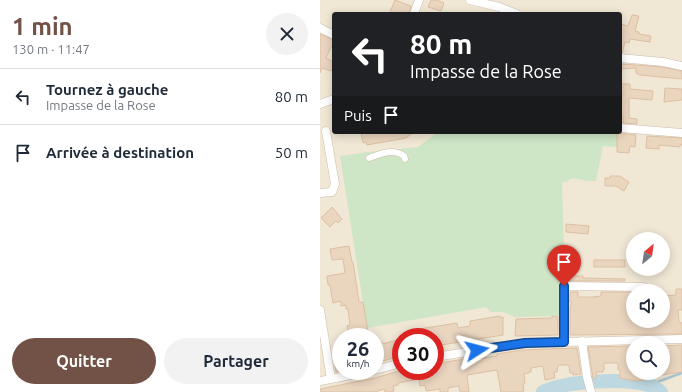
<!DOCTYPE html>
<html lang="fr">
<head>
<meta charset="utf-8">
<style>
  body { margin:0; font-family:Ubuntu,sans-serif; background:#f2f2f3; color:#1f2937; height:100vh; display:flex; flex-direction:column; font-size:15px; white-space:nowrap }
  * { box-sizing:border-box; margin:0 }
  p { font-size:13px; color:#747a83 }
  .icon { flex:none; width:22px; height:22px; fill:none; stroke:currentColor; stroke-width:2; stroke-linecap:round; stroke-linejoin:round }
  .map { position:relative; flex:1; overflow:hidden }
  .panel { display:flex; flex-direction:column; background:#fff; width:320px }
  .panel>* { flex:none }
  .hud { position:absolute; left:12px; top:12px; width:290px; height:122px; border-radius:4px; box-shadow:0 2px 10px #0003; background:#202124; color:#fff; overflow:hidden }
  .needle { width:26px; rotate:29deg }
  .buttons { position:absolute; left:306px; top:232px; display:grid; gap:8px }
  .buttons a { display:grid; place-items:center; width:44px; height:44px; border-radius:50%; background:#fff; box-shadow:0 2px 10px #0003; font-size:20px }
  .speed { position:absolute; left:12px; top:328px; display:flex; gap:8px; font-size:20px; font-weight:700; text-align:center }
  .speed>* { display:grid; place-content:center; width:52px; height:52px; border-radius:50%; background:#fff; box-shadow:0 2px 10px #0003; line-height:1 }
  .speed small { font-size:10px; font-weight:400 }
  .speed .limit { border:6px solid #d22; background:#fff; color:#111 }
  .pin { position:absolute; display:grid; place-items:center; width:34px; height:34px; color:#fff; margin:-41px -17px; border-radius:50% 50% 50% 0; rotate:-45deg; box-shadow:0 0 4px #0007 }
  .pin .icon { rotate:45deg }
  .me { position:absolute; width:44px; margin:-22px; rotate:81deg; stroke-linejoin:round; filter:drop-shadow(0 0 3px #0008) }
  .turn { display:flex; align-items:center; gap:14px; height:84px; padding:0 12px; font-size:18px }
  .turn .icon { width:52px; height:52px; stroke-width:2.5 }
  .turn b { display:block; font-size:28px; line-height:34px }
  .then { display:flex; align-items:center; height:38px; padding:0 12px; background:#0003; gap:8px; font-size:15px }
  .round { display:grid; place-items:center; flex:none; width:42px; height:42px; border-radius:21px; background:#f2f2f3 }
  .head { display:flex; align-items:center; justify-content:space-between; height:68px; padding:0 12px }
  h1 { font-size:24px; font-weight:600; line-height:30px; color:#725246 }
  .primary-button { display:flex; gap:8px; margin-top:auto; padding:8px 12px }
  .primary-button a { flex:1; height:46px; border-radius:24px; background:#725246; color:#fff; font-size:16px; font-weight:600; line-height:46px; text-align:center }
  .primary-button a+a { background:#f2f2f3; color:#1f2937 }
  ul { padding:0; list-style:none }
  li { display:flex; align-items:center; gap:12px; height:56px; padding:0 12px; border-top:1px solid #e0e1e3 }
  li div { flex:1 }
  li b { display:block; font-size:15px }
  li em { font-style:normal }
  main { display:flex; flex:1; min-height:0 }
  .map>svg:first-child { display:block }
</style>
</head>
<body>
<main>
<section class="panel">
<div class="head"><div><h1>1 min</h1><p>130 m · 11:47</p></div><a class="round"><svg class="icon" aria-label="close" viewBox="0 0 24 24"><path d="M6 6l12 12M18 6L6 18"/></svg></a></div>
<ul>
<li><svg class="icon" aria-label="left" viewBox="0 0 24 24"><path d="M17 20v-9H6M10 6l-5 5 5 5"/></svg><div><b>Tournez à gauche</b><p>Impasse de la Rose</p></div><em>80 m</em></li>
<li><svg class="icon" aria-label="arrive" viewBox="0 0 24 24"><path d="M6 21V4h12l-3 4 3 4H6"/></svg><div><b>Arrivée à destination</b></div><em>50 m</em></li>
</ul>
<div class="primary-button"><a>Quitter</a><a>Partager</a></div>
</section>
<div class="map">
<svg width="362" height="392" viewBox="0 0 362 392">
  <rect width="100%" height="100%" fill="#faf4e6"/>
  <path fill="#f1e7d5" fill-rule="evenodd" d="M 0,0 L 362,0 L 362,392 L 0,392 ZM 14,14 L 300,14 L 300,132 L 14,132 ZM 313,239 L 343,239 L 343,269 L 313,269 ZM 313,291 L 343,291 L 343,321 L 313,321 ZM 21,337 L 55,337 L 55,371 L 21,371 ZM 81,337 L 115,337 L 115,371 L 81,371 ZM 313,343 L 343,343 L 343,373 L 313,373 Z"/>
  <path fill="#cfe6c6" d="M 118,132 L 297,132 L 297,147 L 283,146 L 276,181 C 274,181 271,181 269,181 C 260,181 253,174 247,182 L 242,182 L 245,283 L 243,316 L 195,317 L 183,312 L 171,312 L 166,307 L 47,328 L 20,156 L 48,152 L 98,147 Z"/>
  <g fill="none" stroke-linecap="round" stroke-linejoin="round">
    <path stroke="#a4c6d2" stroke-width="2.5" d="M 329,385 L 362,373"/>
    <path stroke="#bdd8e1" stroke-width="14" d="M 223,392 C 246,381 306,377 331,386 C 334,387 338,390 341,392"/>
  </g>
  <path fill="#ead5bf" stroke="#ddc0a3" d="M 75,0 L 91,6 L 89,14 L 69,14 Z
    M 111,0 L 116,0 L 124,3 L 121,11 L 108,7 Z
    M 312,15 L 319,16 L 315,31 L 319,32 L 319,34 L 331,36 L 330,42 L 310,39 L 309,43 L 305,42 L 302,53 L 300,53 L 301,24 L 308,26 Z
    M 0,34 L 14,40 L 14,48 L 11,47 L 6,58 L 14,62 L 14,64 L 11,71 L 2,68 L 0,73 Z
    M 302,64 L 342,67 L 362,71 L 362,79 L 320,75 L 316,73 L 316,68 L 301,69 Z
    M 301,84 L 310,84 L 310,89 L 333,91 L 332,100 L 309,98 L 309,118 L 317,119 L 317,124 L 303,123 L 303,116 L 301,116 L 302,93 L 300,93 Z
    M 345,88 L 362,89 L 362,100 L 344,102 Z
    M 41,132 L 94,132 L 86,138 L 47,145 L 46,142 L 43,143 Z
    M 297,133 L 316,135 L 315,147 L 310,146 L 309,153 L 297,152 Z
    M 327,136 L 362,138 L 362,145 L 360,145 L 360,147 L 339,145 L 339,149 L 326,148 Z
    M 290,176 L 300,176 L 309,182 L 304,191 L 296,186 L 285,186 L 285,178 L 290,178 Z
    M 12,207 L 22,219 L 18,223 L 16,221 L 10,227 L 1,218 Z
    M 246,224 L 269,226 L 268,234 L 246,232 Z
    M 29,246 L 32,262 L 33,262 L 39,302 L 43,302 L 49,337 L 29,337 L 27,326 L 30,325 L 28,309 L 26,309 L 26,305 L 21,306 L 21,301 L 13,303 L 10,285 L 8,285 L 7,276 L 25,273 L 23,259 L 12,260 L 10,249 Z
    M 244,256 L 250,256 L 251,276 L 263,276 L 263,278 L 305,279 L 305,281 L 245,281 Z
    M 274,260 L 305,260 L 305,267 L 274,267 Z
    M 356,289 L 362,289 L 362,310 L 358,310 L 359,322 L 362,323 L 362,334 L 250,335 L 250,308 L 252,302 L 250,302 L 250,292 L 258,292 L 258,297 L 273,297 L 281,296 L 281,292 L 313,292 L 313,321 L 343,321 L 343,319 L 345,319 L 345,306 L 343,306 L 343,296 L 356,295 Z
    M 180,316 L 180,318 L 183,317 L 183,335 L 115,346 L 115,337 L 95,337 L 93,330 L 137,323 L 138,328 L 150,326 L 150,321 Z
    M 232,316 L 238,317 L 238,335 L 195,336 L 196,319 L 232,318 Z
    M 81,339 L 81,353 L 73,354 L 73,358 L 56,363 L 55,343 L 62,342 L 62,344 Z
    M 362,345 L 362,372 L 343,375 L 343,352 L 345,352 L 345,346 Z
    M 313,346 L 311,373 L 325,373 L 325,380 L 316,381 L 300,378 L 300,370 L 298,370 L 298,363 L 284,363 L 284,370 L 283,370 L 283,372 L 276,372 L 276,378 L 273,378 L 268,347 Z
    M 257,348 L 261,374 L 253,375 L 253,373 L 250,373 L 249,365 L 238,365 L 237,372 L 234,372 L 235,378 L 225,380 L 223,366 L 211,368 L 211,372 L 204,374 L 205,383 L 203,384 L 204,391 L 202,392 L 181,392 L 177,370 L 147,375 L 149,392 L 140,392 L 139,386 L 128,388 L 128,392 L 120,392 L 120,389 L 106,391 L 105,385 L 100,386 L 99,379 L 78,383 L 78,385 L 73,386 L 74,391 L 70,392 L 65,392 L 64,389 L 55,392 L 0,392 L 0,389 L 55,378 L 79,371 L 115,371 L 115,364 L 150,358 L 150,360 L 177,356 L 177,354 L 202,350 Z
    M 21,354 L 21,371 L 16,372 L 13,355 Z"/>
  <g fill="none" stroke-linecap="round" stroke-linejoin="round">
    <g stroke="#cabdae" stroke-width="7">
      <path id="pedestrian" d="M 49,158 C 60,154 73,148 84,156 L 85,159"/>
    </g>
    <g stroke="#cabdae" stroke-width="9">
      <path id="minor" d="M 150,0 L 179,7 L 197,14
        M 94,14 L 99,0
        M 0,28 L 14,35
        M 300,58 L 343,62 L 362,66
        M 0,104 L 14,99
        M 300,128 L 362,133
        M 0,193 L 12,192 L 15,184 L 6,131
        M 0,310 L 11,379
        M 262,341 L 267,377 L 271,392
        M 244,342 L 244,286 L 323,287
        M 115,357 L 205,343 L 362,339
        M 55,370 L 81,363
        M 0,381 L 52,371"/>
    </g>
    <use href="#pedestrian" stroke="#fff" stroke-width="6"/>
    <use href="#minor" stroke="#fff" stroke-width="8"/>
  </g>
  <g fill="none" stroke-linecap="round" stroke-linejoin="round">
    <g stroke="#114b97" stroke-width="10">
      <path id="route" d="M 157,350 L 205,343 L 244,342 L 244,286"/>
    </g>
    <use href="#route" stroke="#1a73e8" stroke-width="7"/>
  </g>
</svg>
<div class="buttons">
<a><svg class="needle" viewBox="-14 -14 28 28"><path d="M0-13l5 13h-10z" fill="#e53935"/><path d="M0 13l5-13h-10z" fill="#747a83"/></svg></a>
<a><svg class="icon" aria-label="sound" viewBox="0 0 24 24"><path d="M4 9h4l5-4v14l-5-4H4zM17 9q2 3 0 6"/></svg></a>
<a><svg class="icon" aria-label="search" viewBox="0 0 24 24"><circle cx="10" cy="10" r="6"/><path d="M15 15l6 6"/></svg></a>
</div>
<div class="speed"><div>26<small>km/h</small></div><div class="limit">30</div></div>
<div class="pin" style="left:244px;top:286px;background:#d93025"><svg class="icon" aria-label="arrive" viewBox="0 0 24 24"><path d="M6 21V4h12l-3 4 3 4H6"/></svg></div>
<svg class="me" style="left:157px;top:350px" viewBox="-20 -20 40 40"><path d="M0-17L14 15 0 8-14 15z" fill="#1a73e8" stroke="#fff" stroke-width="4"/></svg>
<div class="hud">
<div class="turn"><svg class="icon" aria-label="left" viewBox="0 0 24 24"><path d="M17 20v-9H6M10 6l-5 5 5 5"/></svg><div><b>80 m</b>Impasse de la Rose</div></div>
<div class="then">Puis<svg class="icon" aria-label="arrive" viewBox="0 0 24 24"><path d="M6 21V4h12l-3 4 3 4H6"/></svg></div>
</div>
</div>
</main>
</body>
</html>
